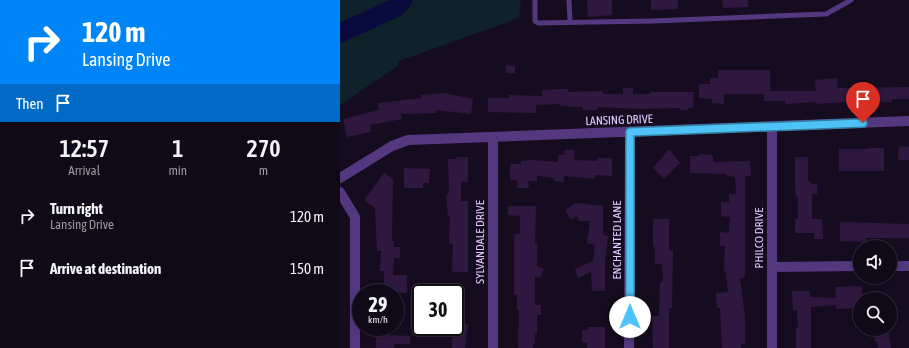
<!DOCTYPE html>
<html lang="en">
<head>
<meta charset="utf-8">
<style>
  body { margin:0; font-family:"Asap Condensed",sans-serif; background:#191220; color:#f1f3f6; height:100vh; display:flex; flex-direction:column; font-size:15px; white-space:nowrap }
  * { box-sizing:border-box; margin:0 }
  p { font-size:13px; color:#9c9aa1 }
  .icon { flex:none; width:22px; height:22px; fill:none; stroke:currentColor; stroke-width:2; stroke-linecap:round; stroke-linejoin:round }
  .map { position:relative; flex:1; overflow:hidden }
  .drawer { display:flex; flex-direction:column; background:#100917; width:340px }
  .drawer>* { flex:none }
  .top-card { background:#0085f6; color:#fff; overflow:hidden }
  .buttons { position:absolute; left:513px; top:240px; display:grid; gap:8px }
  .buttons a { display:grid; place-items:center; width:44px; height:44px; border-radius:50%; background:#100917; box-shadow:0 2px 6px #0003,0 0 0 1px #302a36; font-size:20px }
  .speed { position:absolute; left:12px; top:284px; display:flex; gap:8px; font-size:20px; font-weight:700; text-align:center }
  .speed>* { display:grid; place-content:center; width:52px; height:52px; border-radius:50%; background:#100917; box-shadow:0 2px 6px #0003,0 0 0 1px #302a36; line-height:1 }
  .speed small { font-size:10px; font-weight:400 }
  .speed .limit { border:2px solid #111; border-radius:6px; background:#fff; color:#111 }
  .pin { position:absolute; display:grid; place-items:center; width:34px; height:34px; color:#fff; margin:-41px -17px; border-radius:50% 50% 50% 0; rotate:-45deg; box-shadow:0 0 4px #0007 }
  .pin .icon { rotate:45deg }
  .me { position:absolute; width:44px; margin:-22px; rotate:0deg; stroke-linejoin:round; filter:drop-shadow(0 0 3px #0008) }
  .turn { display:flex; align-items:center; gap:14px; height:84px; padding:0 16px; font-size:18px }
  .turn .icon { width:52px; height:52px; stroke-width:2.5 }
  .turn b { display:block; font-size:28px; line-height:34px }
  .then { display:flex; align-items:center; height:38px; padding:0 16px; background:#0003; gap:8px; font-size:15px }
  .eta { display:flex; justify-content:space-evenly; align-items:center; height:68px; text-align:center }
  .eta b { font-size:24px; font-weight:600; line-height:28px }
  ul { padding:0; list-style:none }
  li { display:flex; align-items:center; gap:12px; height:52px; padding:0 16px }
  li div { flex:1 }
  li b { display:block; font-size:15px }
  li em { font-style:normal }
  main { display:flex; flex:1; min-height:0 }
  .map>svg:first-child { display:block }
</style>
</head>
<body>
<main>
<section class="drawer">
<div class="top-card">
<div class="turn"><svg class="icon" aria-label="right" viewBox="0 0 24 24"><path d="M7 20v-9h11M14 6l5 5-5 5"/></svg><div><b>120 m</b>Lansing Drive</div></div>
<div class="then">Then<svg class="icon" aria-label="arrive" viewBox="0 0 24 24"><path d="M6 21V4h12l-3 4 3 4H6"/></svg></div>
</div>
<div class="eta">
<div><b>12:57</b><p>Arrival</p></div>
<div><b>1</b><p>min</p></div>
<div><b>270</b><p>m</p></div>
</div>
<ul>
<li><svg class="icon" aria-label="right" viewBox="0 0 24 24"><path d="M7 20v-9h11M14 6l5 5-5 5"/></svg><div><b>Turn right</b><p>Lansing Drive</p></div><em>120 m</em></li>
<li><svg class="icon" aria-label="arrive" viewBox="0 0 24 24"><path d="M6 21V4h12l-3 4 3 4H6"/></svg><div><b>Arrive at destination</b></div><em>150 m</em></li>
</ul>
</section>
<div class="map">
<svg width="569" height="348" viewBox="0 0 569 348">
  <rect width="100%" height="100%" fill="#160c1f"/>
  <path fill="#0f2129" d="M 0,0 L 181,0 L 179,18 L 59,61 L 58,66 L 0,105 Z"/>
  <g fill="none" stroke-linecap="round" stroke-linejoin="round">
    <path stroke="#08093c" stroke-width="19" d="M 0,33 L 55,8 L 63,0"/>
  </g>
  <path fill="#2f1840" d="M 247,0 L 272,0 L 272,15 L 248,17 Z
    M 311,0 L 338,0 L 338,9 L 311,10 Z
    M 382,0 L 408,0 L 408,7 L 383,8 Z
    M 166,65 L 175,66 L 175,73 L 166,73 Z
    M 378,70 L 430,70 L 430,91 L 476,91 L 475,80 L 497,78 L 498,88 L 569,87 L 569,99 L 552,99 L 552,102 L 531,102 L 531,100 L 476,104 L 475,102 L 445,104 L 445,101 L 424,101 L 424,94 L 384,94 L 384,104 L 372,103 L 372,99 L 359,98 L 359,84 L 370,84 L 370,78 L 378,78 Z
    M 283,88 L 293,88 L 293,94 L 310,94 L 310,92 L 354,92 L 353,108 L 348,108 L 348,110 L 340,110 L 340,108 L 299,109 L 257,107 L 257,110 L 243,110 L 243,107 L 220,106 L 220,104 L 196,105 L 196,113 L 148,112 L 148,98 L 169,98 L 169,95 L 202,96 L 202,90 L 222,89 L 228,89 L 228,92 L 263,91 L 263,94 L 283,94 Z
    M 104,93 L 133,99 L 131,114 L 96,110 L 96,113 L 61,114 L 62,119 L 30,125 L 31,132 L 7,137 L 3,119 L 39,110 L 38,103 L 82,98 L 81,95 Z
    M 559,146 L 569,147 L 569,160 L 558,160 Z
    M 529,148 L 544,148 L 544,171 L 499,171 L 499,149 L 529,149 Z
    M 225,150 L 235,150 L 234,160 L 258,161 L 257,158 L 272,158 L 272,176 L 255,175 L 255,179 L 224,176 L 224,182 L 214,181 L 215,178 L 197,176 L 197,181 L 188,181 L 189,188 L 177,188 L 177,180 L 170,180 L 170,164 L 181,164 L 181,161 L 191,160 L 218,162 L 218,155 L 224,155 Z
    M 328,150 L 330,150 L 340,163 L 324,179 L 313,168 Z
    M 359,154 L 371,155 L 373,156 L 373,162 L 410,161 L 411,176 L 405,176 L 405,272 L 404,278 L 400,278 L 405,317 L 405,344 L 401,344 L 401,348 L 382,348 L 380,308 L 377,308 L 376,293 L 388,292 L 386,272 L 384,272 L 385,246 L 380,246 L 380,232 L 389,233 L 390,217 L 381,216 L 381,202 L 389,202 L 389,194 L 396,194 L 395,177 L 387,176 L 387,174 L 350,173 L 350,156 L 359,156 Z
    M 116,157 L 128,157 L 128,182 L 121,182 L 121,201 L 128,201 L 128,272 L 112,272 L 113,245 L 109,243 L 110,216 L 108,216 L 106,195 L 108,195 L 109,191 L 108,159 L 116,159 Z
    M 455,157 L 468,157 L 468,181 L 471,181 L 471,184 L 477,184 L 477,194 L 472,194 L 472,219 L 482,219 L 483,239 L 474,239 L 474,233 L 455,233 L 455,219 L 458,219 L 458,197 L 456,197 L 455,187 Z
    M 64,168 L 90,169 L 89,183 L 83,183 L 83,188 L 64,188 Z
    M 44,173 L 53,179 L 52,241 L 54,241 L 54,247 L 60,247 L 60,258 L 54,258 L 53,275 L 67,275 L 67,293 L 44,293 L 44,271 L 40,271 L 41,251 L 37,251 L 35,208 L 24,200 Z
    M 236,203 L 263,206 L 263,235 L 268,236 L 265,263 L 265,291 L 252,291 L 251,272 L 238,278 L 235,269 L 253,261 L 255,245 L 247,243 L 250,221 L 239,221 L 237,216 L 231,220 L 225,210 Z
    M 168,206 L 196,206 L 195,243 L 197,243 L 197,266 L 204,269 L 200,278 L 195,276 L 195,305 L 201,305 L 201,315 L 197,315 L 197,334 L 195,334 L 195,344 L 193,344 L 193,348 L 178,348 L 179,310 L 177,310 L 177,295 L 174,295 L 174,241 L 175,234 L 180,234 L 180,216 L 168,215 Z
    M 313,219 L 329,219 L 329,250 L 333,250 L 332,308 L 329,308 L 329,348 L 313,348 L 312,316 L 319,316 L 320,282 L 323,282 L 322,264 L 315,264 L 315,247 L 313,247 Z
    M 500,222 L 569,224 L 569,238 L 526,238 L 526,242 L 500,241 Z
    M 522,286 L 522,299 L 520,299 L 519,308 L 496,309 L 496,305 L 471,307 L 471,348 L 456,348 L 456,328 L 458,328 L 457,310 L 453,310 L 452,291 L 470,291 L 470,297 L 496,298 L 495,287 Z
    M 115,323 L 128,324 L 125,348 L 112,348 L 112,337 L 107,336 L 108,327 L 115,327 Z
    M 36,327 L 49,327 L 49,335 L 70,336 L 70,344 L 54,344 L 54,348 L 36,348 Z
    M 248,327 L 265,327 L 265,348 L 247,348 L 247,343 L 242,342 L 242,330 L 247,330 Z
    M 535,329 L 548,329 L 551,348 L 538,348 L 538,342 L 535,342 Z"/>
  <g fill="none" stroke-linecap="round" stroke-linejoin="round">
    <path stroke="#53377f" stroke-width="5" d="M 195,0 L 195,21 L 198,23 L 313,21 L 486,14 L 511,0
      M 229,0 L 230,22"/>
    <path stroke="#53377f" stroke-width="10" d="M 153,137 L 153,348
      M 0,178 L 52,146 L 68,140 L 569,121
      M 0,192 L 15,217 L 15,348
      M 550,266 L 569,266
      M 432,267 L 520,266
      M 289,348 L 290,132
      M 432,348 L 432,127"/>
  </g>
  <g fill="none" stroke-linecap="round" stroke-linejoin="round">
    <g stroke="#337fa1" stroke-width="10">
      <path id="route" d="M 290,317 L 290,132 L 523,123"/>
    </g>
    <use href="#route" stroke="#4fc3f7" stroke-width="7"/>
  </g>
  <g text-anchor="middle" dominant-baseline="central" stroke-width="4" stroke-linejoin="round" paint-order="stroke">
    <g font-size="12" fill="#e3cbff" stroke="#160c1f">
      <text transform="translate(279 120) rotate(-2)">LANSING DRIVE</text>
      <text transform="translate(419 238) rotate(-90)">PHILCO DRIVE</text>
      <text transform="translate(277 240) rotate(-90)">ENCHANTED LANE</text>
      <text transform="translate(140 242) rotate(-90)">SYLVANDALE DRIVE</text>
    </g>
  </g>
</svg>
<div class="buttons">
<a><svg class="icon" aria-label="sound" viewBox="0 0 24 24"><path d="M4 9h4l5-4v14l-5-4H4zM17 9q2 3 0 6"/></svg></a>
<a><svg class="icon" aria-label="search" viewBox="0 0 24 24"><circle cx="10" cy="10" r="6"/><path d="M15 15l6 6"/></svg></a>
</div>
<div class="speed"><div>29<small>km/h</small></div><div class="limit">30</div></div>
<div class="pin" style="left:523px;top:123px;background:#d93025"><svg class="icon" aria-label="arrive" viewBox="0 0 24 24"><path d="M6 21V4h12l-3 4 3 4H6"/></svg></div>
<svg class="me" style="left:290px;top:317px" viewBox="-20 -20 40 40"><circle r="19" fill="#fff"/><path d="M0-13L10 11 0 6-10 11z" fill="#4fc3f7"/></svg>
</div>
</main>
</body>
</html>
